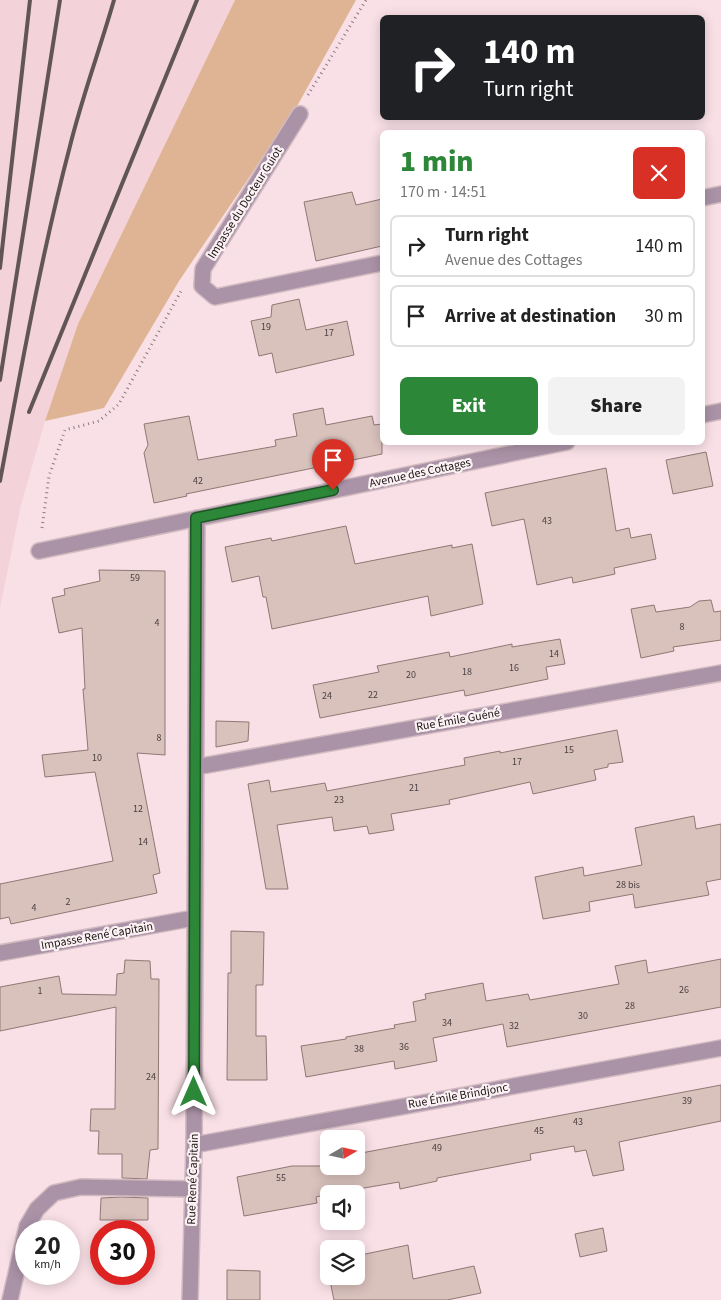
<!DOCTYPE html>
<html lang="en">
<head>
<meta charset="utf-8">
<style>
  body { margin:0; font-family:"Source Sans 3",sans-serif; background:#f2f2f2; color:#222; height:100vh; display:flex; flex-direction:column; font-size:19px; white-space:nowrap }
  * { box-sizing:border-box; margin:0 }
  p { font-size:16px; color:#767676 }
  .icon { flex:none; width:28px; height:28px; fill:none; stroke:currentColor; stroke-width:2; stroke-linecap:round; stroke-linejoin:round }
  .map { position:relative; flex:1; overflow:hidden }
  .side { position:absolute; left:380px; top:130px; width:325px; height:315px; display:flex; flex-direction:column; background:#fff; border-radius:8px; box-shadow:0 2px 12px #0003 }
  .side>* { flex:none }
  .banner { position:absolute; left:380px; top:15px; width:325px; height:105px; border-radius:8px; box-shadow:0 2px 12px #0003; background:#202124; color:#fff; overflow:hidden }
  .needle { width:32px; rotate:81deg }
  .fabs { position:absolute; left:320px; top:1130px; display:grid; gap:10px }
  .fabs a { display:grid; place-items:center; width:45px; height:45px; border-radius:8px; background:#fff; box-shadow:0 2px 12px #0003; font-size:25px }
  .speed { position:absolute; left:15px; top:1220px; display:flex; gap:10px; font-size:25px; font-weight:700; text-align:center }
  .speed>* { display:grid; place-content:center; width:65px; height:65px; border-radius:50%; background:#fff; box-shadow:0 2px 12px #0003; line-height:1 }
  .speed small { font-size:12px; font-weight:400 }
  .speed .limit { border:8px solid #d22; background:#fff; color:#111 }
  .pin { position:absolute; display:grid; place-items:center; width:42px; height:42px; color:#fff; margin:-51px -21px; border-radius:50% 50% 50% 0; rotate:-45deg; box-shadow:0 0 5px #0007 }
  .pin .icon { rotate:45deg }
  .me { position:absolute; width:55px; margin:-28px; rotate:0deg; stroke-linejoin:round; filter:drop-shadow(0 0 4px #0008) }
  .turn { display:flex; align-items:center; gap:18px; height:105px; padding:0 20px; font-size:22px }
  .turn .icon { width:65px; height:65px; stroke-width:2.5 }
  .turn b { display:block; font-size:35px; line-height:42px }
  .round { display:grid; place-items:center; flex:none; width:52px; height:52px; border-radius:8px; background:#f2f2f2 }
  .overview { display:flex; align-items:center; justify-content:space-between; height:85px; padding:0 20px }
  h1 { font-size:30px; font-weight:800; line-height:38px; color:#2d8738 }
  .action { display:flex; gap:10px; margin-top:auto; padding:10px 20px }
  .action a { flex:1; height:58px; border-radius:8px; background:#2d8738; color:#fff; font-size:20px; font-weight:800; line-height:58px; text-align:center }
  .action a+a { background:#f2f2f2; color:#222 }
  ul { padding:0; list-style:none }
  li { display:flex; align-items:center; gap:15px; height:62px; margin:0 10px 8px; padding:0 10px; border:2px solid #e0e0e0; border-radius:8px }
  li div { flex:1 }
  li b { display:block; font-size:19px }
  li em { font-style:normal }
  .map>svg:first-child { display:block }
</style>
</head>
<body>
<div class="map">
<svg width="721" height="1300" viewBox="0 0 721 1300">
  <rect width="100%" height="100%" fill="#f9e0e6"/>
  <path fill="#f3d2da" d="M 0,0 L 235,0 L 78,324 L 45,421 L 21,505 L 0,608 Z"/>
  <path fill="#deb494" d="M 235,0 L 356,0 L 296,108 L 179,281 L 104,408 L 45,421 L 78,324 Z"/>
  <path fill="#d9c1bc" stroke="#8f7874" d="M 352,192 L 356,205 L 382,199 L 382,246 L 316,261 L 304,202 Z
    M 299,299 L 306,330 L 347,321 L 354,355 L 276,373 L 272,353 L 259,356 L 251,321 L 271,317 L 272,305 Z
    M 323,408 L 326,425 L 372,416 L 374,425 L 382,424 L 382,454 L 186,494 L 187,496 L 154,503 L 144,453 L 148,445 L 144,424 L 189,416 L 198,460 L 276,446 L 275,440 L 297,436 L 293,414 Z
    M 706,452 L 713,486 L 673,494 L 666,460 Z
    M 606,468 L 616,531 L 629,528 L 631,538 L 651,534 L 656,559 L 614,568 L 615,574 L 573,583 L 572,577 L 537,585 L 524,519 L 492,526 L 485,493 Z
    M 346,526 L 355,564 L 452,545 L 452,548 L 472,544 L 483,604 L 431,616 L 428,596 L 272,629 L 266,597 L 263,597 L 259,576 L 232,582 L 225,547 L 271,538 L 272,541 Z
    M 99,570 L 165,571 L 165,755 L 137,753 L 160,873 L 153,875 L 157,893 L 11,924 L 9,917 L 0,919 L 0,884 L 113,861 L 95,772 L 45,777 L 42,755 L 88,750 L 83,689 L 85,689 L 82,628 L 59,633 L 52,598 L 65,595 L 64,589 L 100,581 Z
    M 711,600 L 714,612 L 721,611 L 721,640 L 673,647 L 674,651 L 641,658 L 631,609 L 654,605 L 656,612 L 690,607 L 699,601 Z
    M 560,639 L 565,664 L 546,667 L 548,679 L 465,696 L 464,690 L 320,718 L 313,685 L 379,672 L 377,666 L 449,652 L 450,657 L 512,644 L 512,647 Z
    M 216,721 L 249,722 L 248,741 L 216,747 Z
    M 617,730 L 623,762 L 608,764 L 608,767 L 594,770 L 596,780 L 533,794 L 530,782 L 449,800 L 450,804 L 391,814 L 394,830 L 369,834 L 367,826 L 334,831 L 332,817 L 277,825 L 288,889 L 266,889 L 248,784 L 269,780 L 271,792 L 325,783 L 327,791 L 465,765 L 464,758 L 500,751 L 500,753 Z
    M 694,816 L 696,829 L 721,824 L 721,879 L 706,882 L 709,895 L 635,908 L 633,894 L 589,902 L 590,911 L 543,919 L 535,877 L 583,867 L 584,876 L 642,865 L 635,828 Z
    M 231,931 L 264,932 L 263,985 L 256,985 L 256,1036 L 266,1036 L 267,1080 L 227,1080 L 228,973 L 231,973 Z
    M 721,959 L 721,1007 L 507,1047 L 503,1024 L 433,1038 L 437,1061 L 395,1069 L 394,1061 L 306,1077 L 301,1046 L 346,1039 L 346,1037 L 395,1028 L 394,1025 L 416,1021 L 413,1002 L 426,999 L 425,994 L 483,983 L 486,1001 L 528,994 L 530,1000 L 619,984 L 615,966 L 646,960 L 648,973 Z
    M 125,960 L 150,961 L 151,979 L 159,979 L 158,1149 L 150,1150 L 147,1179 L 122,1178 L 122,1154 L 98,1154 L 99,1131 L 90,1131 L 91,1109 L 115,1109 L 116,1007 L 0,1031 L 0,987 L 59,976 L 62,994 L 116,995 L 117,974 L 124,973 Z
    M 721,1085 L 721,1121 L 619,1142 L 624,1170 L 593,1176 L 586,1150 L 575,1152 L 574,1146 L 530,1154 L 531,1160 L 437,1178 L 437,1181 L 400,1189 L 399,1182 L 329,1194 L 316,1197 L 317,1203 L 244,1216 L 237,1177 L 292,1166 L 356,1166 L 356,1154 Z
    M 121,1197 L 148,1198 L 148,1220 L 100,1220 L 101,1198 Z
    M 603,1228 L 607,1251 L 580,1257 L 575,1234 Z
    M 408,1245 L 413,1279 L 474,1266 L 481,1293 L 447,1300 L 334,1300 L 329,1276 L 356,1276 L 356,1256 Z
    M 227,1270 L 260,1271 L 260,1300 L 227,1300 Z"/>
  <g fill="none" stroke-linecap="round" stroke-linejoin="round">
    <g stroke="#d1bbc1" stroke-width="18">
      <path id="street" d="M 300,114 L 203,269 L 202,286 L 215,297 L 382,263
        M 702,198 L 721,194
        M 702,415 L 721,411
        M 39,551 L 567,442
        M 196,767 L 721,673
        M 0,953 L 194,918
        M 194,1145 L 721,1048
        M 10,1300 L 27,1226 L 37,1209 L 54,1193 L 81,1187 L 193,1189
        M 190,1300 L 194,1145 L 197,518"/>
    </g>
    <path stroke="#8c7b7f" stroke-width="3" stroke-dasharray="1 4" stroke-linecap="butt" d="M 308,95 L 366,0
      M 42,528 L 49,476 L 65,430 L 99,421 L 119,404 L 181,291"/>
    <use href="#street" stroke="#ab93a7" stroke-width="15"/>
    <path stroke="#625558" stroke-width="4" d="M 0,268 L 30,0
      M 0,380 L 60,0
      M 29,412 L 197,0
      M 0,481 C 21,369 41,256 70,146 C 82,97 100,49 114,0"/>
  </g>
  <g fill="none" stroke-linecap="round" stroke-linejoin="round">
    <g stroke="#1d5824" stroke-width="12">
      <path id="route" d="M 194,1092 L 196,518 L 333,490"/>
    </g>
    <use href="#route" stroke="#2d8738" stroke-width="9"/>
  </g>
  <g text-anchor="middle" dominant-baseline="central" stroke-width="4.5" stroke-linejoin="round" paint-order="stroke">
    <g font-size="10" fill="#4b3f40">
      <text x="266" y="327">19</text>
      <text x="329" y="333">17</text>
      <text x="198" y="481">42</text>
      <text x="547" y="521">43</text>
      <text x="135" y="578">59</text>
      <text x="157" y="623">4</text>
      <text x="682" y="627">8</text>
      <text x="554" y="654">14</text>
      <text x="514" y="668">16</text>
      <text x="467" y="672">18</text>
      <text x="411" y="675">20</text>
      <text x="373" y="695">22</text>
      <text x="327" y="696">24</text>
      <text x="159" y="738">8</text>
      <text x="569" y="750">15</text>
      <text x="97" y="758">10</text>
      <text x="517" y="762">17</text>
      <text x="414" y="788">21</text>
      <text x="339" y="800">23</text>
      <text x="138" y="809">12</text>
      <text x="143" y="842">14</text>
      <text x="628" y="885">28 bis</text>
      <text x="68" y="902">2</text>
      <text x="34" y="908">4</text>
      <text x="684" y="990">26</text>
      <text x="40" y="991">1</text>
      <text x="630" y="1006">28</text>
      <text x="583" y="1016">30</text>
      <text x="447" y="1023">34</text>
      <text x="514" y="1026">32</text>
      <text x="404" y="1047">36</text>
      <text x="359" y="1049">38</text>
      <text x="151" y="1077">24</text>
      <text x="687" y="1101">39</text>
      <text x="578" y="1122">43</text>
      <text x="539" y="1131">45</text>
      <text x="437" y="1148">49</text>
      <text x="281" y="1178">55</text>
    </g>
    <g font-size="12" fill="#1c1416" stroke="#fcf2f4">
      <text transform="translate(245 203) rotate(-58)">Impasse du Docteur Guiot</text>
      <text transform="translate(420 473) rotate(-12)">Avenue des Cottages</text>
      <text transform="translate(458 720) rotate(-10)">Rue Émile Guéné</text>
      <text transform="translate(97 936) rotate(-10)">Impasse René Capitain</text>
      <text transform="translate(458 1096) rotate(-10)">Rue Émile Brindjonc</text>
      <text transform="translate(193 1179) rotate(-88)">Rue René Capitain</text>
    </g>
  </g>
</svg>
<div class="fabs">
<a><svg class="needle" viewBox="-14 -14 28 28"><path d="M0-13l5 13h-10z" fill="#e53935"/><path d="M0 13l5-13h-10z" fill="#767676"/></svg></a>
<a><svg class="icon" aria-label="sound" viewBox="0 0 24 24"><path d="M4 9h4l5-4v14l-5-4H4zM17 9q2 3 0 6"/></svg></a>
<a><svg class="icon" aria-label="layers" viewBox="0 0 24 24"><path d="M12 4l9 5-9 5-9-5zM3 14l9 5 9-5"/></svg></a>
</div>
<div class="speed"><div>20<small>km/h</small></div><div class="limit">30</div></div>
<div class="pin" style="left:333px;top:490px;background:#d93025"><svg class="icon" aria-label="arrive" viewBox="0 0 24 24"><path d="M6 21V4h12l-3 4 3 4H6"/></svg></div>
<svg class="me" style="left:194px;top:1092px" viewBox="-20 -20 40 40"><path d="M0-17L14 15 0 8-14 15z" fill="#2d8738" stroke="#fff" stroke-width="4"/></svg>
<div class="banner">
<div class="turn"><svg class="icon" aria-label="right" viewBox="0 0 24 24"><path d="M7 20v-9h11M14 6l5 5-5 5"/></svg><div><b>140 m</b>Turn right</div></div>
</div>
<section class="side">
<div class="overview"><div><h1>1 min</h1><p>170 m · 14:51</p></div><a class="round" style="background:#d93025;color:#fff"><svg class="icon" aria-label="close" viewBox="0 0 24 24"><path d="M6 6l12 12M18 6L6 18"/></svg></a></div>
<ul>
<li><svg class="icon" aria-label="right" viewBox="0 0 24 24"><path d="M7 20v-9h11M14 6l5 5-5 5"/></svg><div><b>Turn right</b><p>Avenue des Cottages</p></div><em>140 m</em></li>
<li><svg class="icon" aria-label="arrive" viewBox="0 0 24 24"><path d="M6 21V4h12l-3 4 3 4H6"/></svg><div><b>Arrive at destination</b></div><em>30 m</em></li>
</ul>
<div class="action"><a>Exit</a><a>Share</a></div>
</section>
</div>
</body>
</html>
